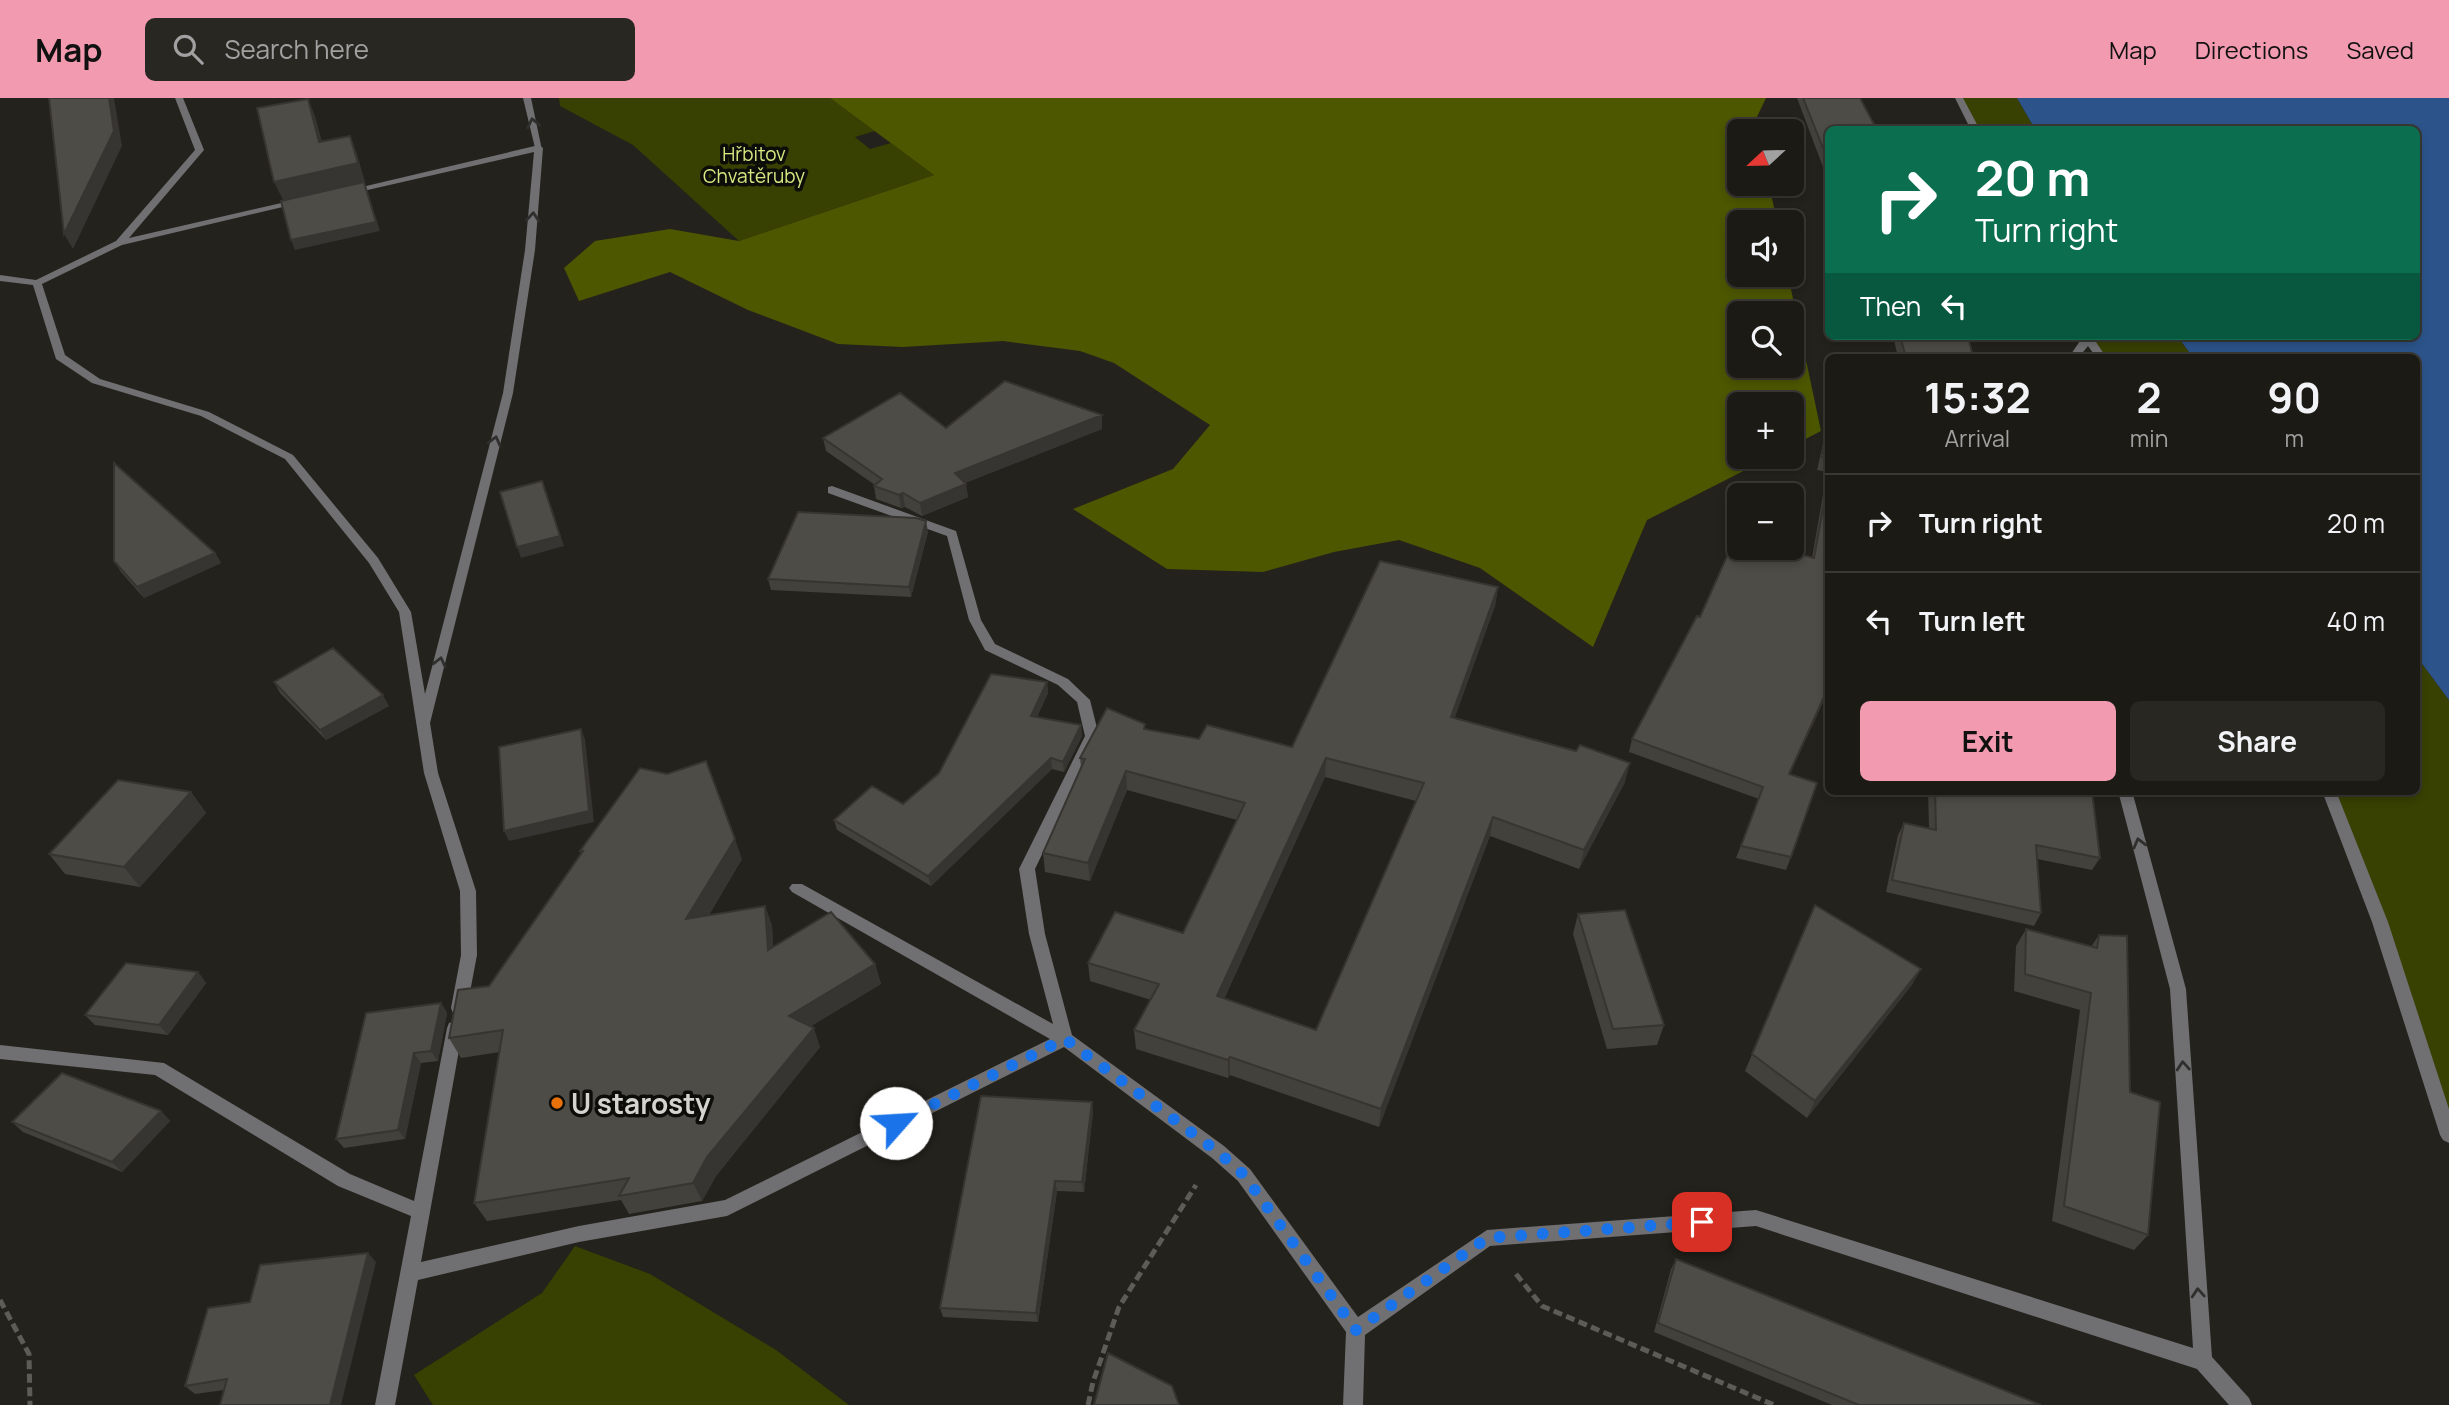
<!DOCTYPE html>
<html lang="en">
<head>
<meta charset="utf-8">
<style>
  body { margin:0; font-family:Manrope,sans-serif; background:#282722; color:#f1f3f6; height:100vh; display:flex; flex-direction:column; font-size:26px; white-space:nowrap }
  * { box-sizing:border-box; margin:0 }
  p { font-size:23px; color:#a0a1a0 }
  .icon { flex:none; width:38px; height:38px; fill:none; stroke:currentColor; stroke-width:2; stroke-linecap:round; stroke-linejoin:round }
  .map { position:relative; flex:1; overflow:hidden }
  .side { position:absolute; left:1825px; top:256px; width:595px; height:441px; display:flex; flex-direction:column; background:#1b1a15; border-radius:10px; box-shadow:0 4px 10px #0003,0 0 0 2px #393834 }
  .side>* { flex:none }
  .guide { position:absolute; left:1825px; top:28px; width:595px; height:214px; border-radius:10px; box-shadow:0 4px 10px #0003,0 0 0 2px #393834; background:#0b6e4f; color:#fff; overflow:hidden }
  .needle { width:46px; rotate:248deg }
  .buttons { position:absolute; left:1727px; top:21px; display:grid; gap:14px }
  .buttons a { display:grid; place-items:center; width:77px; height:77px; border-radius:10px; background:#1b1a15; box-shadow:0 4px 10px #0003,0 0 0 2px #393834; font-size:35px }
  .pin { position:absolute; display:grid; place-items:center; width:60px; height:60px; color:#fff; margin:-30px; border-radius:14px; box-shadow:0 4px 10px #0006 }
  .me { position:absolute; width:77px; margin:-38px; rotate:64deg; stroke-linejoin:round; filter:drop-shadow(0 0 5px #0008) }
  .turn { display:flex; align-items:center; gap:24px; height:147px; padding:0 35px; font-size:32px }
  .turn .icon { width:91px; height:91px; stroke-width:2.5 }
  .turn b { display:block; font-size:49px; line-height:60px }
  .then { display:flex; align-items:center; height:66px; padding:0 35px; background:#0003; gap:14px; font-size:26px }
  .eta { display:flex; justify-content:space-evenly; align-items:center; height:119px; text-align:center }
  .eta b { font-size:42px; font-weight:700; line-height:49px }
  .primary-button { display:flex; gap:14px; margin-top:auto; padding:14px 35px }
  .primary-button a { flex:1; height:80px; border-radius:10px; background:#f29aaf; color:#111; font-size:28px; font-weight:700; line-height:80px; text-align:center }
  .primary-button a+a { background:#282722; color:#f1f3f6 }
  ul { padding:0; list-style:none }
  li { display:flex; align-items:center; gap:21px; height:98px; padding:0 35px; border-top:2px solid #393834 }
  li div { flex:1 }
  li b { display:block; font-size:26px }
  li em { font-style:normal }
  header { display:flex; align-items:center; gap:42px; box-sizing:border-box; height:98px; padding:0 35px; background:#f29aaf; color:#111 }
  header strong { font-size:33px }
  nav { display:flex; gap:38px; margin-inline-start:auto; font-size:24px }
  .search { width:490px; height:63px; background:#282722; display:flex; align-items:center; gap:18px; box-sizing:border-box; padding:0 24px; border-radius:10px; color:#a0a1a0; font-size:26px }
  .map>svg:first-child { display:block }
</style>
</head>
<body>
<header>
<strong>Map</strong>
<div class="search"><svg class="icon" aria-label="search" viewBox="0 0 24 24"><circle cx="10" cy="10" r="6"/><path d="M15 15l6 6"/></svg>Search here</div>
<nav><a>Map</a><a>Directions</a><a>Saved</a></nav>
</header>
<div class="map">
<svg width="2449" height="1307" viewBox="0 0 2449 1307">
  <rect width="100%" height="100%" fill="#24221c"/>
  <path fill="#384002" d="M 559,0 L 830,0 L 875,33 L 855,39 L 870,51 L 891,45 L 934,77 L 739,143 L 633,47 L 560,8 Z
    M 1959,0 L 2017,0 L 2035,31 L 1976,31 Z
    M 2086,238 L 2177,238 L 2193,259 L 2101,259 Z
    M 2417,559 L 2449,602 L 2449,1037 L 2329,693 L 2417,693 Z
    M 575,1148 L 650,1176 L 776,1252 L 849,1307 L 433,1307 L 414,1277 L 542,1195 Z"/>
  <path fill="#4c5700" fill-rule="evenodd" d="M 830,0 L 1766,0 L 1756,21 L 1758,33 L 1740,33 L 1740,86 L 1769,86 L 1777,124 L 1740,124 L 1740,177 L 1788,177 L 1821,333 L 1792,348 L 1792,306 L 1740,306 L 1740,359 L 1771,359 L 1647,422 L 1593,549 L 1480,470 L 1399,442 L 1334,454 L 1263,474 L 1167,471 L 1073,411 L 1173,371 L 1210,327 L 1114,265 L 1080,253 L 1003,243 L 903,249 L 838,246 L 748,212 L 670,174 L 579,203 L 564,170 L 595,143 L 670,131 L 739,143 L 934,77 ZM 1740,215 L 1792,215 L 1792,268 L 1740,268 Z"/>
  <path fill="#2c548a" d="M 2017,0 L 2449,0 L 2449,602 L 2417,559 L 2417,259 L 2193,259 L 2177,238 L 2417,238 L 2417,32 L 2035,31 Z"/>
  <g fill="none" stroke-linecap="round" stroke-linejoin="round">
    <path stroke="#5d5c56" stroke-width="5" stroke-dasharray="9 4.5" stroke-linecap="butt" d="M 1516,1176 L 1542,1208 L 1774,1307
      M 0,1202 L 29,1256 L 30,1307
      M 1088,1307 L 1093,1284 L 1119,1209 L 1196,1087"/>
    <path fill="#706f72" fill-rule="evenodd" d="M 523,0 L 531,0 L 542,52 L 535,50 Z"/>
    <path fill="#706f72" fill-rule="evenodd" d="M 175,0 L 183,0 L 204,52 L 129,140 L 299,101 L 304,104 L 122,147 L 42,186 L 65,257 L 100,281 L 209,314 L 293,357 L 378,460 L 411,514 L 425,596 L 503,295 L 525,152 L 534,54 L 350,96 L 345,93 L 539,47 L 543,50 L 535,152 L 513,295 L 430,625 L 438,675 L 476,793 L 477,857 L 467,910 L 465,915 L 459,917 L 453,915 L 451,910 L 461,857 L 460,793 L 424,675 L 399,514 L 369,465 L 285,361 L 201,318 L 92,285 L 56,261 L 33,187 L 0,183 L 0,177 L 36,182 L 116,143 L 195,52 Z
      M 1955,0 L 1963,0 L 1980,32 L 1971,32 Z
      M 2081,238 L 2092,238 L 2106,259 L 2096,259 L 2088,248 L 2079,259 L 2069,259 L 2082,240 Z
      M 832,388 L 956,433 L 981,522 L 995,546 L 1068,581 L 1090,602 L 1099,638 L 1035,771 L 1045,836 L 1072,937 L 1224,1048 L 1250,1071 L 1358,1219 L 1487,1132 L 1756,1112 L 2193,1250 L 2170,891 L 2118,693 L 2132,693 L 2186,891 L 2212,1259 L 2249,1300 L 2252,1307 L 2229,1307 L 2197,1271 L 1756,1128 L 1490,1148 L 1365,1237 L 1363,1307 L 1343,1307 L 1346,1234 L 1238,1083 L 1212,1060 L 1064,949 L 727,1118 L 579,1144 L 418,1182 L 395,1307 L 375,1307 L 411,1118 L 338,1088 L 155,977 L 0,961 L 0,947 L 164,965 L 350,1076 L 414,1103 L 447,930 L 449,925 L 455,923 L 461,925 L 463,930 L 421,1164 L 579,1128 L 725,1102 L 1050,941 L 792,794 L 789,790 L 792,786 L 802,786 L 1053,926 L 1029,836 L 1019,771 L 1085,638 L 1077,604 L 1058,587 L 985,552 L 969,522 L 947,438 L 828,395 L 828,389 Z
      M 2322,693 L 2336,693 L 2388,824 L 2449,1011 L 2449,1045 L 2443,1042 L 2440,1037 L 2372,824 Z"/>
  </g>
  <path fill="#43413c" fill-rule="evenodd" d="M 1797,0 L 1860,0 L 1829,32 L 1829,85 Z
    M 1893,238 L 1968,238 L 1973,259 L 1898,259 Z
    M 1829,320 L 1829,591 L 1790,676 L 1791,759 L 1786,772 L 1736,760 L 1759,701 L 1629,654 L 1632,641 L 1700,519 L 1812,460 L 1827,374 L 1817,372 Z
    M 946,330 L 1102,331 L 965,385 L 968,399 L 922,418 L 905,409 L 901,410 L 876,401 L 874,388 L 875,387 L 826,353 L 823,340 Z
    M 928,434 L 911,499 L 771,492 L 768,481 Z
    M 215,455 L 221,465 L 144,500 L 121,474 L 114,463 Z
    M 1498,489 L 1495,508 L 1454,620 L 1625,684 L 1579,771 L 1490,738 L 1379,1029 L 1230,977 L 1228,980 L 1136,951 L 1134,932 L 1151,902 L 1090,883 L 1088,865 L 1183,835 L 1237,722 L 1127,692 L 1090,783 L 1045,774 L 1043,755 L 1081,669 L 1080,660 L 1146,631 L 1199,641 L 1292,649 ZM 1325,679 L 1416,703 L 1316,932 L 1224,901 Z
    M 274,584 L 389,608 L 326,642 L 280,595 Z
    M 1047,584 L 1048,595 L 1037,619 L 1082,638 L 1064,674 L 1052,671 L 931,788 L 837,732 L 834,722 L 903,706 Z
    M 1928,693 L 2092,693 L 2100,760 L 2092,772 L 2037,761 L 2041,815 L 2034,828 L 1886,794 L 1898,737 L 1904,725 L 1929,730 Z
    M 191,694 L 206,715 L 140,789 L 65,776 L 49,756 Z
    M 580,753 L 742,761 L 709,817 L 765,808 L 772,828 L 773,849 L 875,866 L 881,886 L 811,928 L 820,949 L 716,1078 L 702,1103 L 629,1116 L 621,1102 L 487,1123 L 474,1105 L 500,954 L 461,960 L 449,940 L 489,888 L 581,756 Z
    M 1815,807 L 1921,871 L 1911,888 L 1807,1020 L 1745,973 Z
    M 1578,816 L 1664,927 L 1657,947 L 1607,951 L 1573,836 Z
    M 2026,831 L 2091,849 L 2099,837 L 2130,994 L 2148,1137 L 2134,1152 L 2052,1123 L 2080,912 L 2014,893 L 2016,848 Z
    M 198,874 L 206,885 L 168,937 L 95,927 L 85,917 Z
    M 441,905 L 447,915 L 438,963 L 421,965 L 405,1041 L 344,1050 L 336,1041 Z
    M 161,1013 L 170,1023 L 122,1074 L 23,1034 L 12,1024 Z
    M 1093,1014 L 1084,1094 L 1057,1093 L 1038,1224 L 943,1219 L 940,1210 Z
    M 1676,1161 L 2041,1307 L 1832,1307 L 1654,1234 L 1671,1171 Z
    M 376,1164 L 224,1292 L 195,1296 L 185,1288 L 250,1204 Z"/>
  <path fill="#373531" d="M 109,0 L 114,0 L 122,48 L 73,151 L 64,136 Z
    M 308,1 L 315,18 L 327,62 L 319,44 Z
    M 350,38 L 357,56 L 365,84 L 283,102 L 274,84 Z
    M 364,84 L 368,94 L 380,133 L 295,152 L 291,142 Z
    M 1102,317 L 1102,331 L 957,388 L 955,375 Z
    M 542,383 L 564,448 L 521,460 L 517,449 Z
    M 966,386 L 968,399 L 922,418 L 920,405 Z
    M 903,395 L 905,409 L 901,410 L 899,397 Z
    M 926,423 L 928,434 L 911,499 L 909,489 Z
    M 215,455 L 221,465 L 144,500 L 137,489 Z
    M 1498,489 L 1495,508 L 1448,639 L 1451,619 Z
    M 1047,584 L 1048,595 L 1032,628 L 1031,618 Z
    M 1829,588 L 1828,590 L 1785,688 L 1789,676 Z
    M 383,597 L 389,608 L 326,642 L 320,632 Z
    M 1081,627 L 1082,638 L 1064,674 L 1063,664 Z
    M 581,631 L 585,641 L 594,724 L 509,743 L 504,733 Z
    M 1051,660 L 1052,671 L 931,788 L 928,778 Z
    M 1326,660 L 1325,679 L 1217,917 L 1217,898 Z
    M 1630,665 L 1625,684 L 1579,771 L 1584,752 Z
    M 1126,673 L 1127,692 L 1090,783 L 1088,765 Z
    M 191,694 L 206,715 L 140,789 L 124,769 Z
    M 1493,719 L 1490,738 L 1379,1029 L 1381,1011 Z
    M 735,741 L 742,761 L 694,841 L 686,821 Z
    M 765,808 L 772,828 L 775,872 L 768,852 Z
    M 875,866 L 881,886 L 796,937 L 789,918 Z
    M 1921,871 L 1911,888 L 1807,1020 L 1815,1003 Z
    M 198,874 L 206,885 L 168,937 L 159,927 Z
    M 441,905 L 447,915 L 438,963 L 431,953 Z
    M 814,930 L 820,949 L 716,1078 L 702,1103 L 693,1085 L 707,1059 Z
    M 414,955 L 421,965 L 405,1041 L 398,1032 Z
    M 1230,959 L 1230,977 L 1228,980 L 1228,962 Z
    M 1092,1004 L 1093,1014 L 1084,1094 L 1082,1084 Z
    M 161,1013 L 170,1023 L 122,1074 L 112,1064 Z
    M 1055,1083 L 1057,1093 L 1038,1224 L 1036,1215 Z
    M 368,1155 L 376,1164 L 341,1307 L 330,1307 Z"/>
  <path fill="#4e4c46" stroke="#373531" stroke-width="2" fill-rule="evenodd" d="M 49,0 L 109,0 L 114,33 L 64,136 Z
    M 1803,0 L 1860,0 L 1877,32 L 1829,32 L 1829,65 Z
    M 308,1 L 319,44 L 350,38 L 358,65 L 274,84 L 257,10 Z
    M 364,84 L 376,124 L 291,142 L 281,103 Z
    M 1900,238 L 1968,238 L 1973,259 L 1906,259 Z
    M 1005,283 L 1102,317 L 955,375 L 966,386 L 920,405 L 903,395 L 899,397 L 874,388 L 882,381 L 823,340 L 900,295 L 946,330 Z
    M 1829,323 L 1829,361 L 1821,359 Z
    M 114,365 L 215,455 L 137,489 L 114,463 Z
    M 1829,377 L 1829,588 L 1789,676 L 1817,685 L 1791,759 L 1741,748 L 1763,689 L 1632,641 L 1697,518 L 1700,519 L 1736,438 L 1740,439 L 1740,450 L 1777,450 L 1814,460 Z
    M 542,383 L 560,438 L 517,449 L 500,394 Z
    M 798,414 L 916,420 L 926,423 L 909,489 L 768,481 Z
    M 1380,463 L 1498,489 L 1451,619 L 1576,653 L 1580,647 L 1630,665 L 1584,752 L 1493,719 L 1381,1011 L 1230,959 L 1228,962 L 1134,932 L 1159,886 L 1088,865 L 1115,814 L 1183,835 L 1245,705 L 1126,673 L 1088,765 L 1043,755 L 1085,661 L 1080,660 L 1107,610 L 1145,626 L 1144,631 L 1199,641 L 1207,627 L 1292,649 ZM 1326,660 L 1424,685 L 1316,932 L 1217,898 Z
    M 333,550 L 383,597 L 320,632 L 274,584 Z
    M 991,576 L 1047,584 L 1031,618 L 1081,627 L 1063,664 L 1051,660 L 928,778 L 834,722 L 872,688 L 903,706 L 939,675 Z
    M 581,631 L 589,713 L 504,733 L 499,649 Z
    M 706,663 L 735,741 L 686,821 L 765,808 L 768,852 L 831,814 L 875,866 L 789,918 L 814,930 L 707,1059 L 693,1085 L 619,1098 L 629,1080 L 474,1105 L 503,932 L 449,940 L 458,892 L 489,888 L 583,753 L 580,753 L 640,670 L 667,676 Z
    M 118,682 L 191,694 L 124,769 L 49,756 Z
    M 1935,693 L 2092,693 L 2100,760 L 2036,747 L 2041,815 L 1892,782 L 1904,725 L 1936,732 Z
    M 1815,807 L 1921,871 L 1815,1003 L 1752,956 Z
    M 1625,812 L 1664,927 L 1613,931 L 1578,816 Z
    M 2026,831 L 2097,850 L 2099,837 L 2127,838 L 2130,994 L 2160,1004 L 2148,1137 L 2064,1108 L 2091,895 L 2025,876 Z
    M 126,865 L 198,874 L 159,927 L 85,917 Z
    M 441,905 L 431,953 L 414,955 L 398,1032 L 336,1041 L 366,915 Z
    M 62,975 L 161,1013 L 112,1064 L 12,1024 Z
    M 981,998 L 1092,1004 L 1082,1084 L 1055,1083 L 1036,1215 L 940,1210 Z
    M 368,1155 L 330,1307 L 220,1307 L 227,1281 L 185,1288 L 208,1210 L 250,1204 L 260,1167 Z
    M 1676,1161 L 2041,1307 L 1859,1307 L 1658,1225 Z
    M 1108,1255 L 1172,1288 L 1179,1307 L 1094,1307 Z"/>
  <defs><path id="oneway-chevron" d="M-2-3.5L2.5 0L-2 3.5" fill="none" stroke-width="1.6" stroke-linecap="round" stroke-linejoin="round" transform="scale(1.75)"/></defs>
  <g stroke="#2f2f2e">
    <use href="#oneway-chevron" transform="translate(533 25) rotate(-102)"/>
    <use href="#oneway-chevron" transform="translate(533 119) rotate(-85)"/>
    <use href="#oneway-chevron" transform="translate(495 343) rotate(-76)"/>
    <use href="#oneway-chevron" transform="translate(440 564) rotate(-76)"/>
    <use href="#oneway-chevron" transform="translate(2139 745) rotate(-105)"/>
    <use href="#oneway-chevron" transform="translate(2183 968) rotate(-94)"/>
    <use href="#oneway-chevron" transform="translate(2198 1195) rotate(-94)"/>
  </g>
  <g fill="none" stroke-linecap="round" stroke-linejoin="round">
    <path stroke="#1a73e8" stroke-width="12" stroke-dasharray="0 21.6" d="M 896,1025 L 1065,941 L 1218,1054 L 1244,1077 L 1356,1232 L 1487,1140 L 1702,1124"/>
  </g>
  <circle fill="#e8710a" stroke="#0c0c09" stroke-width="2.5" cx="557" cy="1005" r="7"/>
  <g text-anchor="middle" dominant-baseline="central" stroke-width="7" stroke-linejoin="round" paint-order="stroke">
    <g font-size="19" fill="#d5e881" stroke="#0c0c09">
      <text x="754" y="56">Hřbitov<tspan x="754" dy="22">Chvatěruby</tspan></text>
    </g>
    <g font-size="28" font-weight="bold" fill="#d4d3cf" stroke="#0c0c09" text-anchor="start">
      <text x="571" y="1005">U starosty</text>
    </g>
  </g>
</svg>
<div class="buttons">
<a><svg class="needle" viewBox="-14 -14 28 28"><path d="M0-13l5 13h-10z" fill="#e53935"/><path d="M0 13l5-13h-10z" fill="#a0a1a0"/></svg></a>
<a><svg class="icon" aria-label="sound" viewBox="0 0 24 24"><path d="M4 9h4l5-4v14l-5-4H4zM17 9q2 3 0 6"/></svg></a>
<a><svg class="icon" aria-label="search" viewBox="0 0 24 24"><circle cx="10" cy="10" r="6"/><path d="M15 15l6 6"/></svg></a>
<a>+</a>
<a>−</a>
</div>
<div class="pin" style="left:1702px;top:1124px;background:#d93025"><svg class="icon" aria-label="arrive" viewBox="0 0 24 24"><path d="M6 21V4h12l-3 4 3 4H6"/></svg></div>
<svg class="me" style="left:896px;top:1025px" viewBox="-20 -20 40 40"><circle r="19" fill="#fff"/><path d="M0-13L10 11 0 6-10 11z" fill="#1a73e8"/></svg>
<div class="guide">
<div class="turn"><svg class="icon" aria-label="right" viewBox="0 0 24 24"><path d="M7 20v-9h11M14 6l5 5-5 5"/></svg><div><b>20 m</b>Turn right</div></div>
<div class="then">Then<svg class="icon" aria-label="left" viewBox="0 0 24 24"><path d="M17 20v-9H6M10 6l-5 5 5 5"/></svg></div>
</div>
<section class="side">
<div class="eta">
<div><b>15:32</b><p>Arrival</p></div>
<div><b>2</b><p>min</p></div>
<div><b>90</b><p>m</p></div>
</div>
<ul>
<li><svg class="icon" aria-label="right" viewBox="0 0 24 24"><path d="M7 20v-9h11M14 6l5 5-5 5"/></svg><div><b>Turn right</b></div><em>20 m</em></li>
<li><svg class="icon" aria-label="left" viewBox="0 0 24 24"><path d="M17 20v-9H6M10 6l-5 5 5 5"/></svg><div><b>Turn left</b></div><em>40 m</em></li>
</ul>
<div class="primary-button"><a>Exit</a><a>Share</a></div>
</section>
</div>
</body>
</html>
